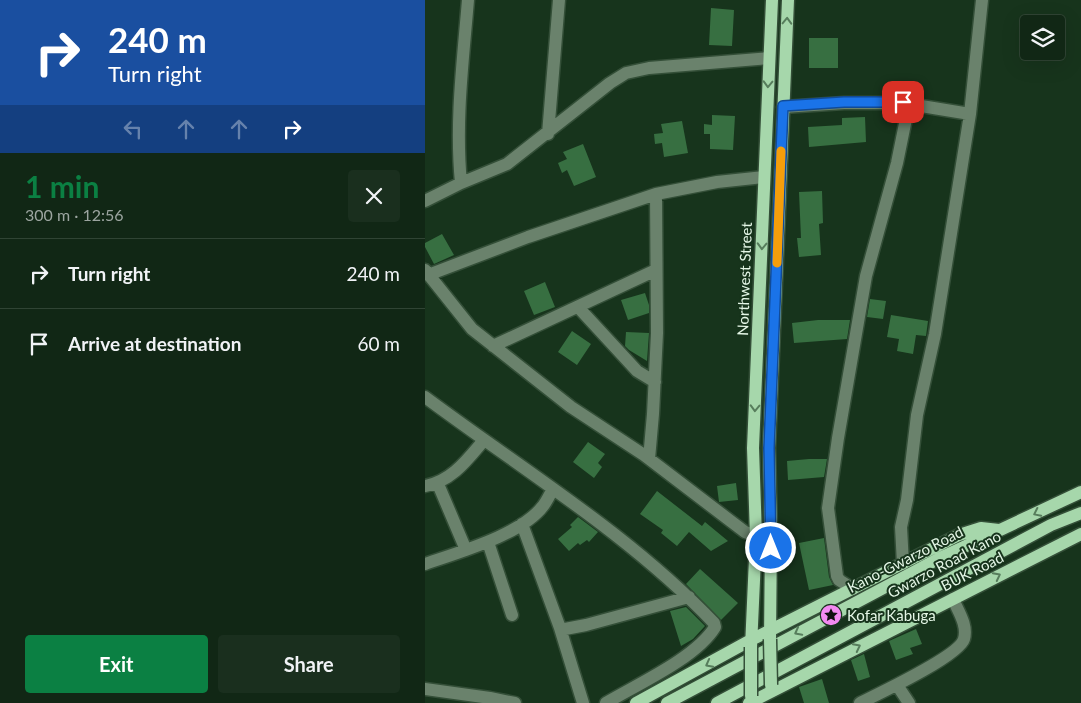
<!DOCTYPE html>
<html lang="en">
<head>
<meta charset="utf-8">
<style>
  body { margin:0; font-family:Lato,sans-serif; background:#1a2f1e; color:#f1f3f6; height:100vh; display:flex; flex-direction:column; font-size:19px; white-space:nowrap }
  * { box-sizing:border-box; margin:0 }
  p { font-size:16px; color:#9ca5a0 }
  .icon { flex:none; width:28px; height:28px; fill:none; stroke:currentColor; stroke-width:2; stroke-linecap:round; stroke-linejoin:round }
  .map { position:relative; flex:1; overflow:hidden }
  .sheet { display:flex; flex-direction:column; background:#112715; width:425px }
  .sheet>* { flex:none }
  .banner { background:#1a4fa0; color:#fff; overflow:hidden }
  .controls { position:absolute; left:595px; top:15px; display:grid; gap:10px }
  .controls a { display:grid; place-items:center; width:45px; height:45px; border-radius:5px; background:#112715; box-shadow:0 5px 20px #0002,0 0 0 1px #304434; font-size:25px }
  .pin { position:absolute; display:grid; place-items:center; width:42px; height:42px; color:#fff; margin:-21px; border-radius:10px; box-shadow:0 2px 8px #0006 }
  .me { position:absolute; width:55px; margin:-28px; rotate:0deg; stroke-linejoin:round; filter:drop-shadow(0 0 4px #0008) }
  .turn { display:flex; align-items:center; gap:18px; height:105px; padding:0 25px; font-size:22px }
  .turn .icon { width:65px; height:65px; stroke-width:2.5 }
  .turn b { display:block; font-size:35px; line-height:42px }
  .lanes { display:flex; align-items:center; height:48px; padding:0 25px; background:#0003; justify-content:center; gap:25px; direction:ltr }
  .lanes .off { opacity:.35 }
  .round { display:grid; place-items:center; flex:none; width:52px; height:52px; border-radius:5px; background:#1a2f1e }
  .overview { display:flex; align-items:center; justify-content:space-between; height:85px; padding:0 25px }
  h1 { font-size:30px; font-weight:700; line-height:38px; color:#0b8043 }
  .action { display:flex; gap:10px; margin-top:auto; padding:10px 25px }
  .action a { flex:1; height:58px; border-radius:5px; background:#0b8043; color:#fff; font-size:20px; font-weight:700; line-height:58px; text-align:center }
  .action a+a { background:#1a2f1e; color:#f1f3f6 }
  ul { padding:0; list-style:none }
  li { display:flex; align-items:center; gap:15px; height:70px; padding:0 25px; border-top:1px solid #304434 }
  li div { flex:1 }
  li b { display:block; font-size:19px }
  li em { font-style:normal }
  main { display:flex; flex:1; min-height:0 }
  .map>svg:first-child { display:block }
</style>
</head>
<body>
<main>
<section class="sheet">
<div class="banner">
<div class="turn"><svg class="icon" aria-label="right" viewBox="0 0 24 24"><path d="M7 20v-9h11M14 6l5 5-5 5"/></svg><div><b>240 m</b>Turn right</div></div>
<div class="lanes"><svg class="icon off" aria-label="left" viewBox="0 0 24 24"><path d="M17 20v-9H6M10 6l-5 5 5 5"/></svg><svg class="icon off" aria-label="ahead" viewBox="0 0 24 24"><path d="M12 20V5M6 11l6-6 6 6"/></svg><svg class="icon off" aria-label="ahead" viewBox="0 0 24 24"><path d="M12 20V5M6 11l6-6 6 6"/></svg><svg class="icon" aria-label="right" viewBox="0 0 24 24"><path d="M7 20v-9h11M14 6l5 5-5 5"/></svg></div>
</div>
<div class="overview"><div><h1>1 min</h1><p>300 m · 12:56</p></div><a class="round"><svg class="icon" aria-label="close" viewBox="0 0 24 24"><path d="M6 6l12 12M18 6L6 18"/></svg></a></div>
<ul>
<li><svg class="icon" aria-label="right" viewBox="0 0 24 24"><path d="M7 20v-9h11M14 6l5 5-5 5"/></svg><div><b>Turn right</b></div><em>240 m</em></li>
<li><svg class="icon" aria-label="arrive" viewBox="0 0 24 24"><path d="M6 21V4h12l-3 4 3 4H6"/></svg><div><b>Arrive at destination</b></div><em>60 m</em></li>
</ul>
<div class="action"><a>Exit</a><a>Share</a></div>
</section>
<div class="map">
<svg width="656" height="703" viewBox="0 0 656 703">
  <rect width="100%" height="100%" fill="#17341c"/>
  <path fill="#376f41" d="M 286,8 L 309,10 L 307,46 L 284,45 Z
    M 384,38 L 413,38 L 413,68 L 384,68 Z
    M 287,115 L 310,116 L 308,150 L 285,149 L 285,134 L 279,134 L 279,124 L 287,125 Z
    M 440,117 L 441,142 L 384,147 L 383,127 L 417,125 L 417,118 Z
    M 257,121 L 263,153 L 239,157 L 237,143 L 230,144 L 229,134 L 238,133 L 236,124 Z
    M 158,144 L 171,177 L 149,186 L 142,170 L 137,173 L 133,163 L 142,159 L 138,152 Z
    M 397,191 L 398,223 L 394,224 L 396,255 L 374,257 L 372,238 L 376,238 L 374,192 Z
    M 17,234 L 29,255 L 9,264 L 0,247 L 0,243 Z
    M 120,282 L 130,307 L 109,315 L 99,291 Z
    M 220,293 L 224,305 L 224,313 L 203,320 L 196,300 Z
    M 445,299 L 461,301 L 458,319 L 442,317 Z
    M 466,315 L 503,321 L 501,336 L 491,335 L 488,354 L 472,351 L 474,339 L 462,337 Z
    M 393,320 L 425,320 L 422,339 L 369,343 L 367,323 Z
    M 147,331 L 166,344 L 152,365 L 133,352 Z
    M 201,332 L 224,333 L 222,361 L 204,350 L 200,346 Z
    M 163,442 L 180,454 L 173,463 L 177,467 L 169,478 L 148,462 Z
    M 384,459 L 402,459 L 399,477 L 363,480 L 362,461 Z
    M 311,483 L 313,500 L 294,502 L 292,486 Z
    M 232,491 L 277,526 L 280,522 L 303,541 L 286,551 L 264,532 L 252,546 L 236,533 L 238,530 L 215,514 Z
    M 153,517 L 173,532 L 164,542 L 162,540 L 155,545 L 153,543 L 144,551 L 133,539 L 147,527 L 145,525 Z
    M 399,538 L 404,577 L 408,585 L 384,590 L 374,543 Z
    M 275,569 L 313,603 L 296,620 L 261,584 Z
    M 261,607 L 280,626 L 268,639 L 256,646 L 245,611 Z
    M 491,629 L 497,644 L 485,648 L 488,654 L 471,660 L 464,641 Z
    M 439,654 L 445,677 L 433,681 L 426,660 Z
    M 397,679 L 404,703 L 379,703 L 374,687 Z"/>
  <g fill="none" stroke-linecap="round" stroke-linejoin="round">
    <g stroke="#344f38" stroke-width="15">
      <path id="minor" d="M 358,107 L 419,103 L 478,103 L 545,114
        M 123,134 L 134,0
        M 36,183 C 30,122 38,61 43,0
        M 0,201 L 36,183 L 82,164 L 185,83 L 201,73 L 224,68 L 344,58
        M 0,270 L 47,329 L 146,407 L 219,455 L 320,532 L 331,536
        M 3,275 L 103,237 L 231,194 L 292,182 L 339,177
        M 153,307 L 212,371 L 230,382
        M 68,346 L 231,270
        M 0,397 C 98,470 204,534 289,623 L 290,627 C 271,658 213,684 181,703
        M 224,459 L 228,414 L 232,333 L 231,194
        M 13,484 L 41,550
        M 0,486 C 27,481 42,460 59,440
        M 97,524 L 135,628 L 158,703
        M 63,542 L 87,615
        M 0,564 C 34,552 96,535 118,506 C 122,501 125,494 128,489
        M 478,564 L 476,527 L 482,500 L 492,415 L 510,334 L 545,114 L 557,0
        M 428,589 L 414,580 L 412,576 L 403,508 L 413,438 L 441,276 L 472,163 L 484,104
        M 135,628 L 140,629 L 161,625 L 264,597
        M 472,685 L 484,703
        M 0,689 L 65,698 L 90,703
        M 435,703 C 453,694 534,656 539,639 C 543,625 533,611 528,599"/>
    </g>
    <g stroke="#344f38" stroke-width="15">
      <path id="major" d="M 345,639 L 346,535 L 344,448 L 363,0
        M 326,647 L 331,536 L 328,448 L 347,0
        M 211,703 L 326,640 L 534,535 L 556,528 L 574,530
        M 242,703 L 513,559 L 656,492
        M 292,703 L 626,525 L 656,513
        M 324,703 L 656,534"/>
    </g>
    <use href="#minor" stroke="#6a826c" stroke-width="12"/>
    <use href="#major" stroke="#a6d7ab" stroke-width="12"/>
    <g stroke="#344f38" stroke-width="15" stroke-linecap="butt">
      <path id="major-bridge" d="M 345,639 L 346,685
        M 326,647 L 326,696"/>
    </g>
    <use href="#major-bridge" stroke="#a6d7ab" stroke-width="12"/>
  </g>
  <defs><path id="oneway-chevron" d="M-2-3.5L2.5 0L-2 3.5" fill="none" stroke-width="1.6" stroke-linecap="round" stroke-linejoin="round" transform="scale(1.25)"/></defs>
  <g stroke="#577d5c">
    <use href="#oneway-chevron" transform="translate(362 21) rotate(-88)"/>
    <use href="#oneway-chevron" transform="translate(343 84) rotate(92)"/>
    <use href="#oneway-chevron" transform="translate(337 246) rotate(92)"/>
    <use href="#oneway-chevron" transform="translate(330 408) rotate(92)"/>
    <use href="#oneway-chevron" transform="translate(612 513) rotate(154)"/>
    <use href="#oneway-chevron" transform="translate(572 576) rotate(-27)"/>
    <use href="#oneway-chevron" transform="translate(373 632) rotate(152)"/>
    <use href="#oneway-chevron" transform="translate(432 647) rotate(-27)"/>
    <use href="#oneway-chevron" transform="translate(284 664) rotate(152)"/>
  </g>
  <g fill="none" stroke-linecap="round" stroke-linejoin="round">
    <g stroke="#114b97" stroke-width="12">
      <path id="route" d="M 346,548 L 344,448 L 358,106 L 419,102 L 478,102"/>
    </g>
    <use href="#route" stroke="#1a73e8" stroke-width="9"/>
    <path stroke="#f59e0b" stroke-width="9" d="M 352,263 L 356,151"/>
  </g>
  <defs>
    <g id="sight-disc" transform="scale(1.125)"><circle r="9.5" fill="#f38af1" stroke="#17341c"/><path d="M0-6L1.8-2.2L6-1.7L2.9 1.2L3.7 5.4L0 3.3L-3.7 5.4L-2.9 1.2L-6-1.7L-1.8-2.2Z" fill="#111"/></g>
  </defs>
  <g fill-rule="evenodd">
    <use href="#sight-disc" x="406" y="615"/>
  </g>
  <g text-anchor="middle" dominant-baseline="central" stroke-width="4" stroke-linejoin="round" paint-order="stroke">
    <g font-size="15" fill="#e4f6e6" stroke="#17341c">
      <text transform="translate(319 279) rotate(-88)">Northwest Street</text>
      <text transform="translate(480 559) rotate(-27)">Kano-Gwarzo Road</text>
      <text transform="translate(519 564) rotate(-28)">Gwarzo Road Kano</text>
      <text transform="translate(547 571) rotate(-27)">BUK Road</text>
    </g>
    <g font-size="15" fill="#e4f6e6" stroke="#17341c" text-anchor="start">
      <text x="422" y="615">Kofar Kabuga</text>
    </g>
  </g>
</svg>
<div class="controls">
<a><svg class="icon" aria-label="layers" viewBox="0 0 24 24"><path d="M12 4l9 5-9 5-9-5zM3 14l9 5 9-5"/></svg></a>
</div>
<div class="pin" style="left:478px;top:102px;background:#d93025"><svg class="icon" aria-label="arrive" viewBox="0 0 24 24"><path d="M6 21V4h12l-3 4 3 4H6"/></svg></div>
<svg class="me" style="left:346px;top:548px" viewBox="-20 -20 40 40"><circle r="17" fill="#1a73e8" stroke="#fff" stroke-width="3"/><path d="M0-11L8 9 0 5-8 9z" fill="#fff"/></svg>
</div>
</main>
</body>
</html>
